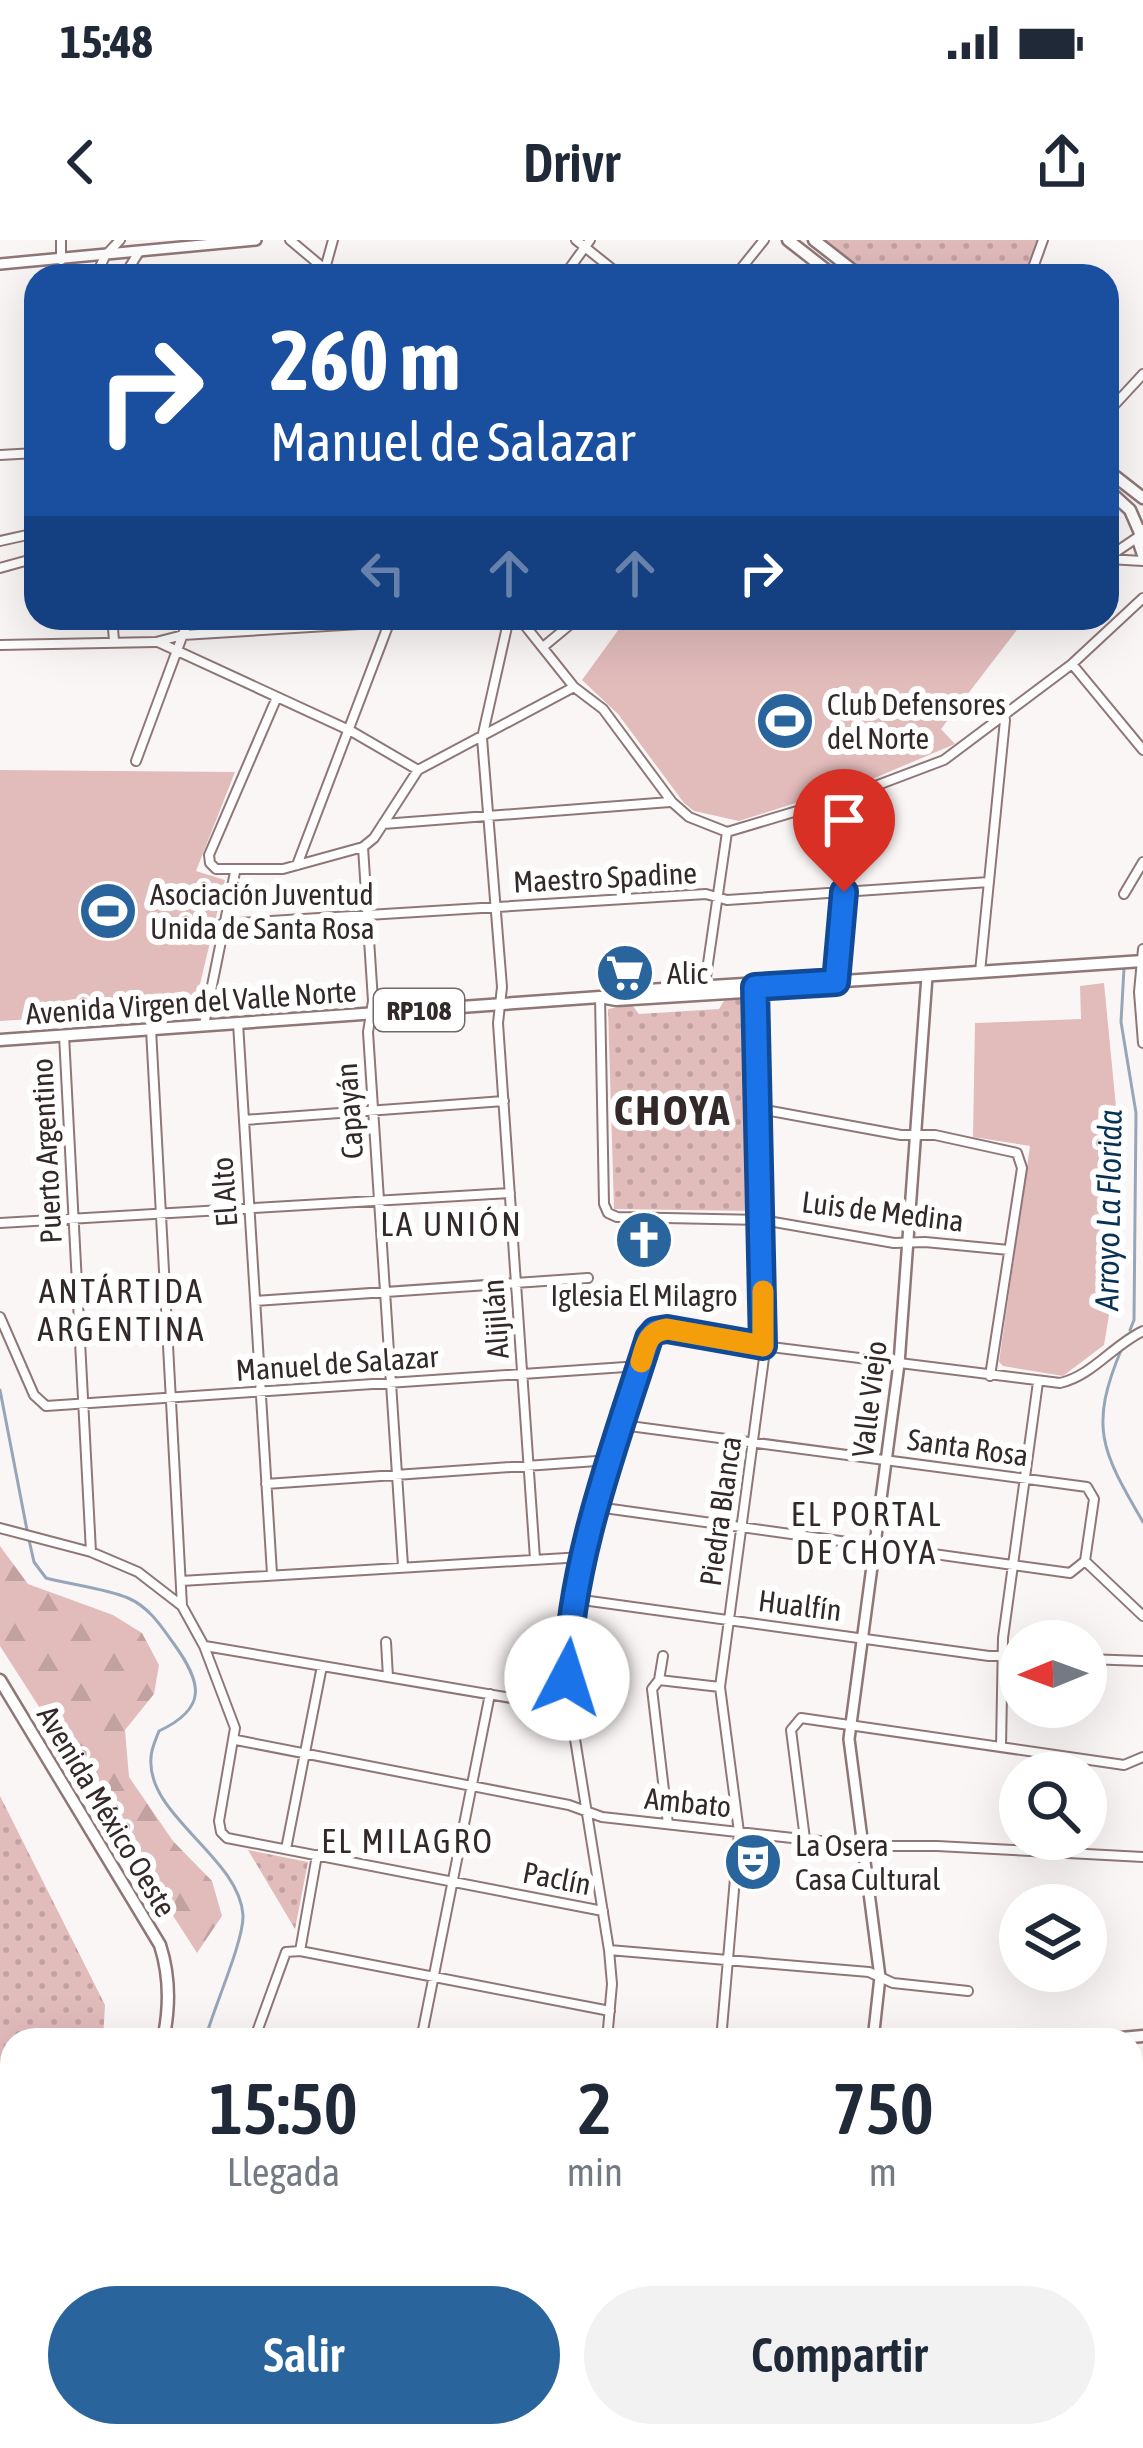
<!DOCTYPE html>
<html lang="es">
<head>
<meta charset="utf-8">
<style>
  body { margin:0; font-family:"Asap Condensed",sans-serif; background:#f2f2f3; color:#1f2937; height:100vh; display:flex; flex-direction:column; font-size:45px; white-space:nowrap }
  * { box-sizing:border-box; margin:0 }
  p { font-size:39px; color:#747a83 }
  .icon { flex:none; width:66px; height:66px; fill:none; stroke:currentColor; stroke-width:2; stroke-linecap:round; stroke-linejoin:round }
  .map { position:relative; flex:1; overflow:hidden }
  .sheet { position:absolute; left:0px; top:1788px; width:1143px; height:420px; display:flex; flex-direction:column; background:#fff; border-radius:36px 36px 0 0; box-shadow:0 12px 48px #0002 }
  .sheet>* { flex:none }
  .hud { position:absolute; left:24px; top:24px; width:1095px; height:366px; border-radius:36px; box-shadow:0 12px 48px #0002; background:#1a4fa0; color:#fff; overflow:hidden }
  .needle { width:78px; rotate:269deg }
  .buttons { position:absolute; left:999px; top:1380px; display:grid; gap:24px }
  .buttons a { display:grid; place-items:center; width:108px; height:108px; border-radius:50%; background:#fff; box-shadow:0 12px 48px #0002; font-size:60px }
  .pin { position:absolute; display:grid; place-items:center; width:102px; height:102px; color:#fff; margin:-123px -51px; border-radius:50% 50% 50% 0; rotate:-45deg; box-shadow:0 0 12px #0007 }
  .pin .icon { rotate:45deg }
  .me { position:absolute; width:132px; margin:-66px; rotate:5deg; stroke-linejoin:round; filter:drop-shadow(0 0 9px #0008) }
  .turn { display:flex; align-items:center; gap:42px; height:252px; padding:0 48px; font-size:54px }
  .turn .icon { width:156px; height:156px; stroke-width:2.5 }
  .turn b { display:block; font-size:84px; line-height:102px }
  .lanes { display:flex; align-items:center; height:114px; padding:0 48px; background:#0003; justify-content:center; gap:60px; direction:ltr }
  .lanes .off { opacity:.35 }
  .eta { display:flex; justify-content:space-evenly; align-items:center; height:204px; text-align:center }
  .eta b { font-size:72px; font-weight:600; line-height:84px }
  .cta { display:flex; gap:24px; margin-top:auto; padding:24px 48px }
  .cta a { flex:1; height:138px; border-radius:72px; background:#29659c; color:#fff; font-size:48px; font-weight:600; line-height:138px; text-align:center }
  .cta a+a { background:#f2f2f3; color:#1f2937 }
  .status { display:flex; justify-content:space-between; align-items:center; height:84px; padding:0 60px; background:#fff; direction:ltr }
  .status svg { height:33px; fill:currentColor }
  header { display:flex; justify-content:space-between; align-items:center; height:156px; padding:0 48px; background:#fff; font-size:54px; font-weight:600 }
  .map>svg:first-child { display:block }
</style>
</head>
<body>
<div class="status"><b>15:48</b><svg viewBox="0 0 49 12"><path d="M0 12V9h3v3zM5 12V6h3v6zM10 12V3h3v9zM15 12V0h3v12zM26 1h20v11H26zM47 4h2v5h-2z"/></svg></div>
<header><svg class="icon" aria-label="back" viewBox="0 0 24 24"><path d="M15 5l-7 7 7 7"/></svg>Drivr<svg class="icon" aria-label="share" viewBox="0 0 24 24"><path d="M12 15V3M7 8l5-5 5 5M5 13v7h14v-7"/></svg></header>
<div class="map">
<svg width="1143" height="2208" viewBox="0 0 1143 2208">
  <defs>
    <pattern id="green-dots" width="8" height="8" patternUnits="userSpaceOnUse" patternTransform="scale(3)"><rect width="8" height="8" fill="#e2bbbb"/><path d="M2 2h.1M6 6h.1" fill="none" stroke="#c2a1a1" stroke-width="1.8" stroke-linecap="round"/></pattern>
    <pattern id="forest-firs" width="22" height="20" patternUnits="userSpaceOnUse" patternTransform="scale(3)"><rect width="22" height="20" fill="#e2bbbb"/><path d="M5 1l3.5 6h-7zM16 11l3.5 6h-7z" fill="#c2a1a1"/></pattern>
  </defs>
  <rect width="100%" height="100%" fill="#fbf6f6"/>
  <path fill="url(#green-dots)" d="M 823,0 L 1038,0 L 1025,36 L 868,36 Z
    M 740,758 L 749,766 L 754,971 L 614,969 L 608,769 L 632,765 L 639,774 L 719,769 L 725,759 Z
    M 0,1556 L 105,1765 L 103,1800 L 12,1800 L 12,2196 L 946,2196 L 959,2208 L 0,2208 Z
    M 248,1610 L 308,1622 L 295,1689 Z"/>
  <path fill="url(#forest-firs)" d="M 0,1306 L 28,1344 L 113,1375 L 142,1393 L 159,1425 L 154,1454 L 125,1490 L 129,1537 L 173,1601 L 212,1641 L 222,1676 L 197,1713 L 0,1406 Z"/>
  <path fill="#e2bbbb" d="M 627,378 L 1026,378 L 941,489 L 955,504 L 877,537 L 739,581 L 694,571 L 684,563 L 618,474 L 582,440 Z
    M 0,530 L 235,532 L 196,631 L 225,640 L 194,769 L 0,781 Z
    M 1104,743 L 1117,877 L 1121,1003 L 1104,1105 L 1063,1136 L 1003,1126 L 999,1122 L 1030,906 L 973,897 L 975,783 L 1081,779 L 1080,746 Z"/>
  <g fill="none" stroke-linecap="round" stroke-linejoin="round">
    <path stroke="#96a6b9" stroke-width="3" d="M 1124,728 L 1121,782 L 1136,873 L 1134,1080 L 1130,1090
      M 1122,1108 C 1088,1188 1102,1211 1143,1282
      M 0,1150 L 27,1290
      M 29,1300 L 34,1322 L 46,1338 C 72,1345 103,1348 128,1358 C 149,1367 161,1386 174,1404 C 202,1443 208,1468 159,1491 C 156,1499 151,1509 151,1518 C 146,1575 239,1617 243,1675 C 244,1701 213,1769 205,1800"/>
    <g stroke="#907777" stroke-width="12">
      <path id="minor" d="M 290,0 L 333,36
        M 576,0 L 621,36
        M 61,20 L 61,0
        M 96,36 L 105,16 L 120,0
        M 124,36 L 139,12
        M 323,36 L 333,0
        M 564,36 L 590,0
        M 735,36 L 764,0
        M 1030,36 L 1043,0
        M 1107,173 L 1143,134
        M 0,215 L 36,213
        M 0,301 L 36,293
        M 1107,318 L 1138,297
        M 1108,319 L 1143,321
        M 0,328 L 36,318
        M 112,378 L 114,400
        M 509,378 L 482,498 L 502,747 L 498,783 L 535,1319
        M 519,378 L 574,447 L 603,469 L 672,562 L 689,577 L 727,592 L 854,554 L 944,520 L 1072,424 L 1143,358
        M 158,402 L 351,491 L 418,530
        M 0,405 L 156,402 L 183,395 L 376,383 L 388,378
        M 543,407 L 578,378
        M 1072,424 L 1143,510
        M 277,457 L 209,615 L 210,623 L 216,629 L 283,629 L 363,607 L 374,598 L 418,530 L 574,447
        M 136,521 L 189,378
        M 383,584 L 670,562
        M 363,607 L 373,761 L 368,792 L 403,1326
        M 297,625 L 391,378
        M 1124,654 L 1143,622
        M 222,684 L 706,654 L 727,660 L 989,642
        M 1143,709 L 1139,752 L 1143,803
        M 980,732 L 1005,480
        M 835,742 L 854,554
        M 704,751 L 727,592
        M 600,757 L 604,964 L 608,973 L 617,977 L 762,980 L 894,1003 L 925,1002 L 1009,1010
        M 238,783 L 272,1334
        M 204,785 L 235,632
        M 151,789 L 182,1366
        M 64,795 L 91,1312
        M 760,869 L 901,895 L 935,895 L 1017,913 L 1022,928 L 990,1136
        M 244,880 L 504,861
        M 0,983 L 510,953
        M 255,1061 L 588,1038
        M 0,1077 L 34,1155 L 46,1166 L 640,1126
        M 266,1244 L 611,1220
        M 597,1267 L 1070,1333 L 1085,1321 L 1094,1259 L 1087,1247 L 622,1185
        M 0,1288 L 91,1312 L 138,1332 L 182,1366 L 204,1406 L 235,1488 L 219,1581 L 221,1592 L 227,1598 L 603,1671
        M 1085,1321 L 1143,1376
        M 181,1341 L 583,1317
        M 575,1359 L 989,1416 L 1020,1416
        M 386,1402 L 388,1437
        M 205,1406 L 570,1468
        M 663,1416 L 659,1440 L 652,1449 L 668,1584
        M 1086,1419 L 1143,1421
        M 659,1440 L 720,1447
        M 236,1500 L 569,1565 L 602,1577 L 865,1606 L 937,1606 L 1143,1617
        M 1001,1507 L 1003,1398 L 1038,1142
        M 805,1599 L 791,1490 L 801,1478 L 1124,1525 L 1143,1517
        M 286,1609 L 322,1426
        M 609,1710 L 869,1732 L 893,1743 L 968,1751
        M 300,1711 L 317,1615
        M 254,1800 L 286,1712 L 300,1711 L 610,1771
        M 421,1800 L 490,1454
        M 607,1800 L 612,1744 L 609,1710 L 570,1468 L 568,1411 L 583,1317 L 649,1098 L 655,1091 L 667,1089 L 763,1106 L 1060,1143 C 1092,1136 1113,1105 1143,1091
        M 721,1800 L 739,1592 L 720,1447 L 764,1118 L 755,747
        M 971,2196 L 984,2208"/>
    </g>
    <g stroke="#907777" stroke-width="14">
      <path id="tertiary" d="M 0,24 L 256,0
        M 873,1800 L 880,1737 L 849,1499 L 899,1124 L 927,736"/>
    </g>
    <g stroke="#907777" stroke-width="15">
      <path id="secondary" d="M 788,0 L 834,36
        M 814,0 L 860,36
        M 1107,230 L 1143,258
        M 1107,249 L 1130,270 L 1140,293
        M 1142,290 L 1139,303 L 1143,315
        M 0,1440 L 160,1705 C 170,1736 170,1768 163,1800
        M 1099,1800 L 1143,1796"/>
    </g>
    <g stroke="#907777" stroke-width="15">
      <path id="primary" d="M 603,757 L 615,752 L 744,744 L 755,747 L 1143,721
        M 0,800 L 600,757 L 616,760 L 744,752 L 755,747"/>
    </g>
    <use href="#minor" stroke="#fff" stroke-width="8"/>
    <use href="#tertiary" stroke="#fff" stroke-width="9"/>
    <use href="#secondary" stroke="#fff" stroke-width="10"/>
    <use href="#primary" stroke="#fff" stroke-width="10"/>
  </g>
  <g fill="none" stroke-linecap="round" stroke-linejoin="round">
    <g stroke="#114b97" stroke-width="30">
      <path id="route" d="M 567,1438 C 570,1322 614,1208 649,1098 L 655,1091 L 667,1089 L 763,1106 L 755,747 L 836,742 L 844,652"/>
    </g>
    <use href="#route" stroke="#1a73e8" stroke-width="21"/>
    <path stroke="#f59e0b" stroke-width="21" d="M 641,1122 C 646,1105 647,1092 667,1089 L 763,1106 L 763,1051"/>
  </g>
  <defs>
    <g id="stadium-disc" transform="scale(3)"><circle r="9.5" fill="#29659c" stroke="#fff"/><path d="M0-5a6.5 5 0 1 0 0 10a6.5 5 0 1 0 0-10ZM-3.5-1.8h7v3.6h-7Z" fill="#fff"/></g>
    <g id="supermarket-disc" transform="scale(3)"><circle r="9.5" fill="#29659c" stroke="#fff"/><path d="M-6-5.5h2.5l.6 2H6L4.5 2H-2.5L-4.4-4H-6ZM-1.5 3.2a1.3 1.3 0 1 0 .1 0ZM3 3.2a1.3 1.3 0 1 0 .1 0Z" fill="#fff"/></g>
    <g id="church-disc" transform="scale(3)"><circle r="9.5" fill="#29659c" stroke="#fff"/><path d="M-1.2-6h2.4v3.5h3.3v2.4h-3.3V6h-2.4V-.1h-3.3v-2.4h3.3Z" fill="#fff"/></g>
    <g id="theatre-disc" transform="scale(3)"><circle r="9.5" fill="#29659c" stroke="#fff"/><path d="M-5-5.5Q0-4 5-5.5V0Q5 5 0 6Q-5 5-5 0ZM-3.3-2.5H-1v1.5H-3.3ZM1-2.5H3.3v1.5H1ZM-2.8 1Q0 5.5 2.8 1Z" fill="#fff"/></g>
  </defs>
  <g fill-rule="evenodd">
    <use href="#stadium-disc" x="785" y="481"/>
    <use href="#stadium-disc" x="108" y="671"/>
    <use href="#supermarket-disc" x="625" y="733"/>
    <use href="#church-disc" x="644" y="1000"/>
    <use href="#theatre-disc" x="753" y="1622"/>
  </g>
  <g text-anchor="middle" dominant-baseline="central" stroke-width="12" stroke-linejoin="round" paint-order="stroke">
    <rect fill="#fff" stroke="#706969" stroke-width="3" x="374" y="749" width="90" height="42" rx="9"/>
    <g font-size="27" font-weight="bold" fill="#332929">
      <text x="419" y="770">RP108</text>
    </g>
    <g font-size="30" fill="#332929" stroke="#fff" text-anchor="start">
      <text x="827" y="464">Club Defensores<tspan x="827" dy="34">del Norte</tspan></text>
      <text x="150" y="654">Asociación Juventud<tspan x="150" dy="34">Unida de Santa Rosa</tspan></text>
      <text x="667" y="733">Alic</text>
      <text x="644" y="1055" text-anchor="middle">Iglesia El Milagro</text>
      <text x="795" y="1605">La Osera<tspan x="795" dy="34">Casa Cultural</tspan></text>
    </g>
    <g font-size="30" fill="#332929" stroke="#fff">
      <text transform="translate(605 637) rotate(-3)">Maestro Spadine</text>
      <text transform="translate(191 762) rotate(-4)">Avenida Virgen del Valle Norte</text>
      <text transform="translate(349 871) rotate(-94)">Capayán</text>
      <text transform="translate(46 911) rotate(-93)">Puerto Argentino</text>
      <text transform="translate(224 952) rotate(-94)">El Alto</text>
      <text transform="translate(883 971) rotate(7)">Luis de Medina</text>
      <text transform="translate(495 1079) rotate(-94)">Alijilán</text>
      <text transform="translate(337 1123) rotate(-4)">Manuel de Salazar</text>
      <text transform="translate(869 1159) rotate(-83)">Valle Viejo</text>
      <text transform="translate(968 1207) rotate(8)">Santa Rosa</text>
      <text transform="translate(720 1271) rotate(-82)">Piedra Blanca</text>
      <text transform="translate(800 1365) rotate(7)">Hualfín</text>
      <text transform="translate(688 1562) rotate(6)">Ambato</text>
      <text transform="translate(107 1571) rotate(59)">Avenida México Oeste</text>
      <text transform="translate(557 1638) rotate(11)">Paclín</text>
    </g>
    <g font-size="33" font-style="italic" fill="#083255" stroke="#fff">
      <text transform="translate(1108 970) rotate(-89)">Arroyo La Florida</text>
    </g>
    <g font-size="33" letter-spacing="3" fill="#332929" stroke="#fff">
      <text x="452" y="984">LA UNIÓN</text>
      <text x="122" y="1051">ANTÁRTIDA<tspan x="122" dy="38">ARGENTINA</tspan></text>
      <text x="867" y="1274">EL PORTAL<tspan x="867" dy="38">DE CHOYA</tspan></text>
      <text x="408" y="1601">EL MILAGRO</text>
    </g>
    <g font-size="42" font-weight="bold" letter-spacing="3" fill="#332929" stroke="#fff">
      <text x="673" y="870">CHOYA</text>
    </g>
  </g>
</svg>
<div class="buttons">
<a><svg class="needle" viewBox="-14 -14 28 28"><path d="M0-13l5 13h-10z" fill="#e53935"/><path d="M0 13l5-13h-10z" fill="#747a83"/></svg></a>
<a><svg class="icon" aria-label="search" viewBox="0 0 24 24"><circle cx="10" cy="10" r="6"/><path d="M15 15l6 6"/></svg></a>
<a><svg class="icon" aria-label="layers" viewBox="0 0 24 24"><path d="M12 4l9 5-9 5-9-5zM3 14l9 5 9-5"/></svg></a>
</div>
<div class="pin" style="left:844px;top:652px;background:#d93025"><svg class="icon" aria-label="arrive" viewBox="0 0 24 24"><path d="M6 21V4h12l-3 4 3 4H6"/></svg></div>
<svg class="me" style="left:567px;top:1438px" viewBox="-20 -20 40 40"><circle r="19" fill="#fff"/><path d="M0-13L10 11 0 6-10 11z" fill="#1a73e8"/></svg>
<div class="hud">
<div class="turn"><svg class="icon" aria-label="right" viewBox="0 0 24 24"><path d="M7 20v-9h11M14 6l5 5-5 5"/></svg><div><b>260 m</b>Manuel de Salazar</div></div>
<div class="lanes"><svg class="icon off" aria-label="left" viewBox="0 0 24 24"><path d="M17 20v-9H6M10 6l-5 5 5 5"/></svg><svg class="icon off" aria-label="ahead" viewBox="0 0 24 24"><path d="M12 20V5M6 11l6-6 6 6"/></svg><svg class="icon off" aria-label="ahead" viewBox="0 0 24 24"><path d="M12 20V5M6 11l6-6 6 6"/></svg><svg class="icon" aria-label="right" viewBox="0 0 24 24"><path d="M7 20v-9h11M14 6l5 5-5 5"/></svg></div>
</div>
<section class="sheet">
<div class="eta">
<div><b>15:50</b><p>Llegada</p></div>
<div><b>2</b><p>min</p></div>
<div><b>750</b><p>m</p></div>
</div>
<div class="cta"><a>Salir</a><a>Compartir</a></div>
</section>
</div>
</body>
</html>
